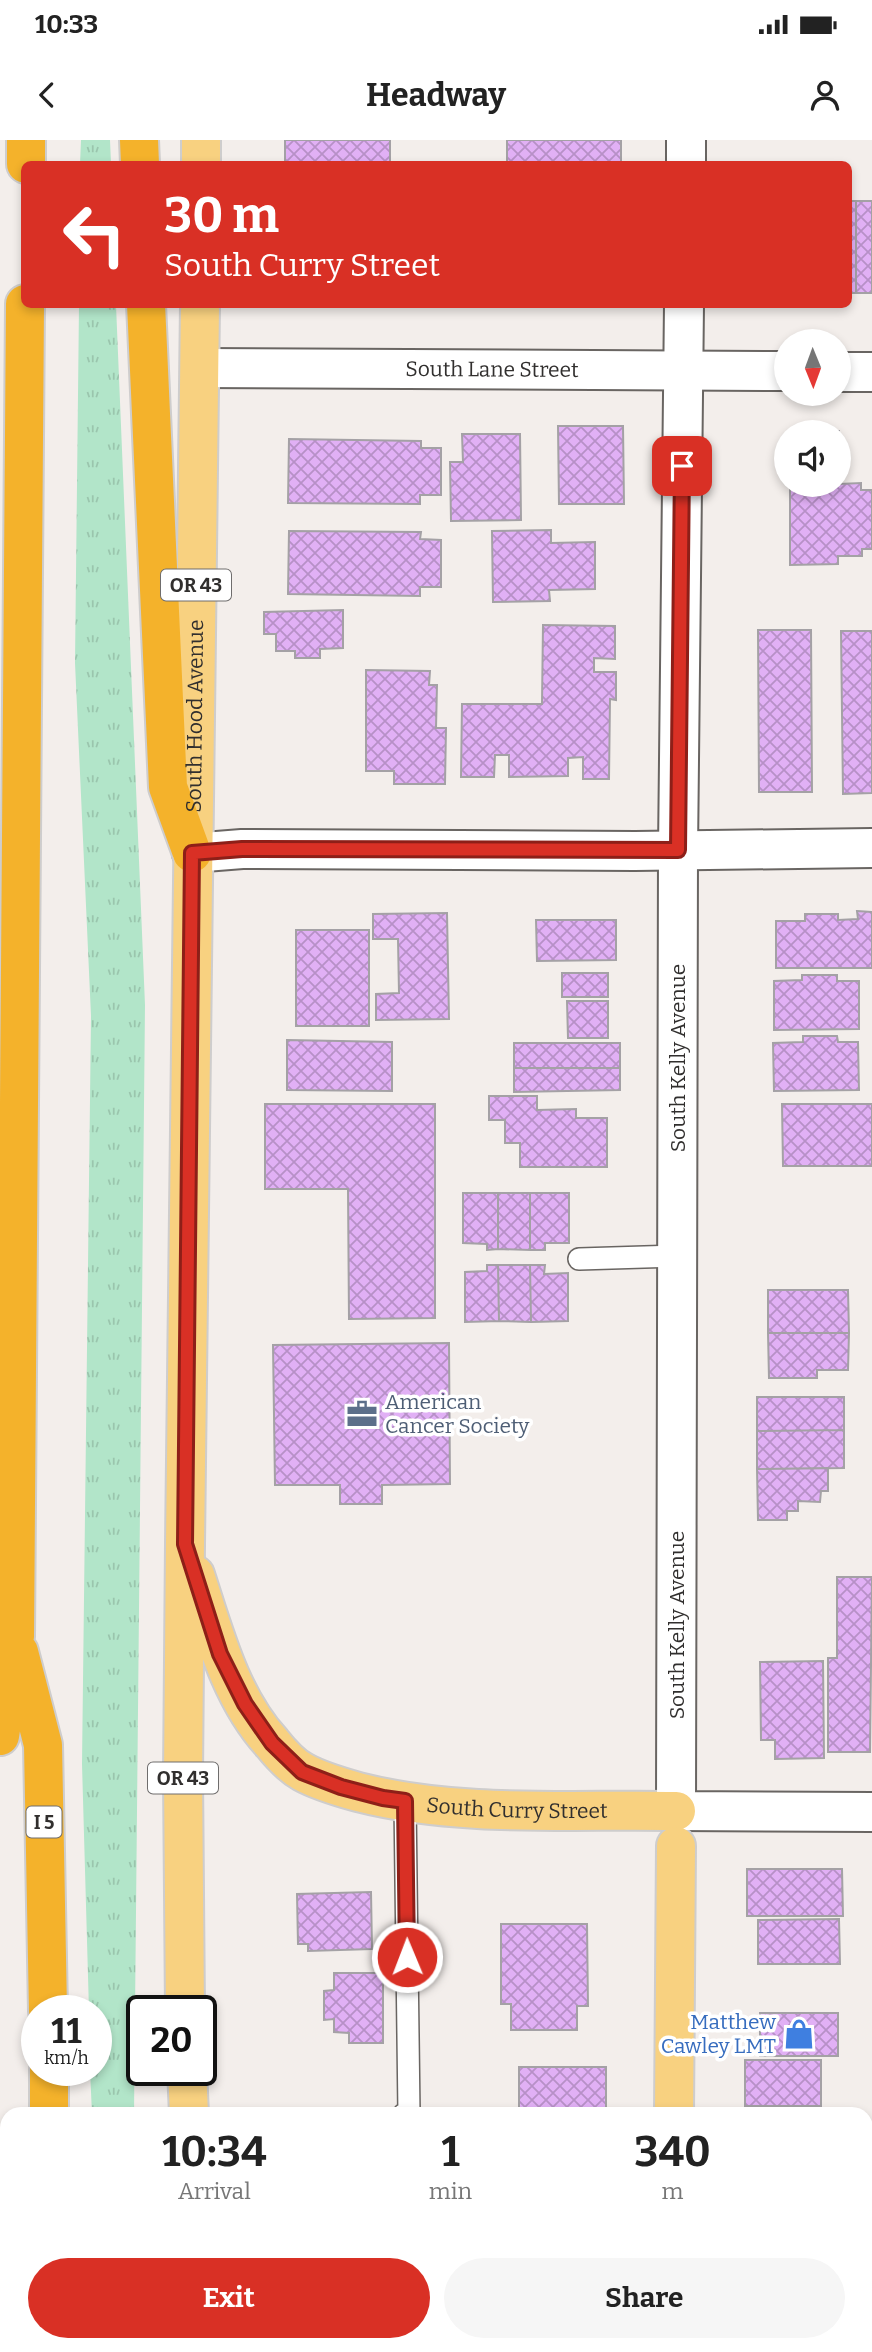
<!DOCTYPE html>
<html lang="en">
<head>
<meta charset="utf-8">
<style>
  body { margin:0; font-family:Bitter,serif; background:#f6f6f6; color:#222; height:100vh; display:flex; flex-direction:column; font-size:26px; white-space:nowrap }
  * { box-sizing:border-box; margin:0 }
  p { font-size:23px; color:#767676 }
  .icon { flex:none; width:38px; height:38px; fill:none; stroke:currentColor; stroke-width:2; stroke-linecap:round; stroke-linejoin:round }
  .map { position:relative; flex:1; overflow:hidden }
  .panel { position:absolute; left:0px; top:1967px; width:873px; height:245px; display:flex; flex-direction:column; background:#fff; border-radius:21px 21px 0 0; box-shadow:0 4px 10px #0003 }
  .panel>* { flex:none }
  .hud { position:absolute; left:21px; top:21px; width:831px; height:147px; border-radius:10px; box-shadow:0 4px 10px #0003; background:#d93025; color:#fff; overflow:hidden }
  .needle { width:46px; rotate:179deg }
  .fabs { position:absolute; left:774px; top:189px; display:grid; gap:14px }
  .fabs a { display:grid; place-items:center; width:77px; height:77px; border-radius:50%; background:#fff; box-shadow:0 4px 10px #0003; font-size:35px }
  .speed { position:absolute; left:21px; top:1855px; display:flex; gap:14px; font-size:35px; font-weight:700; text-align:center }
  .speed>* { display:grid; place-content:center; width:91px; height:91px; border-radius:50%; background:#fff; box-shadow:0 4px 10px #0003; line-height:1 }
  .speed small { font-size:18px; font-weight:400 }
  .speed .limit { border:4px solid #111; border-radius:10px; background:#fff; color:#111 }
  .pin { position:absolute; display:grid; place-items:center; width:60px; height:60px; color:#fff; margin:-30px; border-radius:14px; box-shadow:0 4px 10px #0006 }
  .me { position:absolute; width:77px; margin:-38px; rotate:359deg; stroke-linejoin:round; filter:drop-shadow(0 0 5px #0008) }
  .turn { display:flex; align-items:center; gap:24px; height:147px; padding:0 28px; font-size:32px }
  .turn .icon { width:91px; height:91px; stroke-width:2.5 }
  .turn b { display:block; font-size:49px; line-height:60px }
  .eta { display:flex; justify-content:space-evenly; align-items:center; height:119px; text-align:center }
  .eta b { font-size:42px; font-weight:700; line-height:49px }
  .primary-button { display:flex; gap:14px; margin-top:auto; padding:14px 28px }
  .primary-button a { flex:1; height:80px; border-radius:42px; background:#d93025; color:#fff; font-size:28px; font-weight:700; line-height:80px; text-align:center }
  .primary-button a+a { background:#f6f6f6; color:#222 }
  .status { display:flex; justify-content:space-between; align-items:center; height:49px; padding:0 35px; background:#fff; direction:ltr }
  .status svg { height:19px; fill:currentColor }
  header { display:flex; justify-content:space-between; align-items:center; height:91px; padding:0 28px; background:#fff; font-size:32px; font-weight:700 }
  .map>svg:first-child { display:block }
</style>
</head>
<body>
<div class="status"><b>10:33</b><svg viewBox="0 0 49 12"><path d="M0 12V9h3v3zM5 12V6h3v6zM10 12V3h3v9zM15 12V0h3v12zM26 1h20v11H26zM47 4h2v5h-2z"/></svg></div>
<header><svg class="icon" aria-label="back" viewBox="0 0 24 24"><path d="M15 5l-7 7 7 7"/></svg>Headway<svg class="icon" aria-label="person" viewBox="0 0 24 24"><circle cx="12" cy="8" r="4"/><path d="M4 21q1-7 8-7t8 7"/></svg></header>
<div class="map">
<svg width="872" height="2212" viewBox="0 0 872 2212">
  <defs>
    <pattern id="grass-tufts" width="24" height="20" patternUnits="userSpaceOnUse" patternTransform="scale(1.75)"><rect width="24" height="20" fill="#b2e5c9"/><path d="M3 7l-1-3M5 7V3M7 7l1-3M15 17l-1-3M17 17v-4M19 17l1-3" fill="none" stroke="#9ac5ad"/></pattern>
    <pattern id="building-cross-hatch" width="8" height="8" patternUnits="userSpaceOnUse" patternTransform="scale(1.75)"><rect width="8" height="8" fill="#e1b0f5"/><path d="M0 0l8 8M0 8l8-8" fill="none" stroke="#b790c7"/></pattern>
  </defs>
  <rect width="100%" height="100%" fill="#f3eeeb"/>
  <path fill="url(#grass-tufts)" d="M 81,0 L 110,0 L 111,24 L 80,24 Z
    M 79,165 L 116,165 L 145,865 L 134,1974 L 92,1974 L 90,1930 L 96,1930 L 96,1871 L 89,1871 L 82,1624 L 91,876 L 75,523 Z
    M 98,2205 L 148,2205 L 148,2212 L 98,2212 Z"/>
  <path fill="url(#building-cross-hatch)" stroke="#a4a1a5" stroke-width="2" d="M 285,0 L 390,0 L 390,24 L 285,24 Z
    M 507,0 L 621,0 L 621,24 L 507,24 Z
    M 849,61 L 856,61 L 856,153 L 849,153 Z
    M 856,61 L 872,61 L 872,153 L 856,153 Z
    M 558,286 L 623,286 L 624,364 L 559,364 Z
    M 789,291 L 839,291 L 839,344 L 861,343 L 861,350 L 872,350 L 872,409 L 862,409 L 862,416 L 838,416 L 838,424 L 790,425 L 790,345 L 838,345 L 838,292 Z
    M 462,294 L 520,294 L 521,380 L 451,381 L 450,322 L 463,322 Z
    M 289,299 L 421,301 L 421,308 L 441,308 L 441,355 L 420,355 L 420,364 L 288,363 Z
    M 551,390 L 551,403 L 595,402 L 595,449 L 549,450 L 550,461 L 493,462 L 492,391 Z
    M 289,391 L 421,392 L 420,399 L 441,400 L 441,447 L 420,447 L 420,456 L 288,454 Z
    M 343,470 L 343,508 L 320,509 L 320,518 L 295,518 L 295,511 L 276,511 L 276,494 L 264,494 L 264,472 Z
    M 543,485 L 615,486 L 615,519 L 594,518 L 594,532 L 616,532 L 616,560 L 610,559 L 609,639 L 583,639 L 583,617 L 568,618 L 568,636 L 509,637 L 509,615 L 495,615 L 494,637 L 461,637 L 462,564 L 542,564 Z
    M 758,490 L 811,490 L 812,652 L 759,652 Z
    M 841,491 L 872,491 L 872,653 L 843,654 Z
    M 366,530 L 430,531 L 429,545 L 437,545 L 436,588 L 446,588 L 445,644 L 394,644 L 394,631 L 366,631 Z
    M 857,771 L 872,772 L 872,828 L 776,828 L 776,781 L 805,781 L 805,774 L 838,774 L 838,780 L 858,779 Z
    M 447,773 L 449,879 L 376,880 L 376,854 L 399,853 L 398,799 L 373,799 L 373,774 Z
    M 536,780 L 616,780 L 616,820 L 537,821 Z
    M 296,790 L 369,790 L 369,886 L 296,886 Z
    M 562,833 L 608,833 L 608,857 L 562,857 Z
    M 802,835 L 837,835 L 837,841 L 859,841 L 859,889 L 774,890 L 774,841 L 802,840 Z
    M 567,861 L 608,861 L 608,898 L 568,898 Z
    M 803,896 L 837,896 L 838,902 L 858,902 L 859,950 L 774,951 L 773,903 L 803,902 Z
    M 287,900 L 392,902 L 392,951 L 287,950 Z
    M 514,903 L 620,903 L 620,928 L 514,928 Z
    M 514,928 L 620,928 L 620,950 L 514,952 Z
    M 489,956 L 537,956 L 537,970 L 576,969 L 576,978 L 607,978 L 607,1027 L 520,1027 L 520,1003 L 505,1003 L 505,980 L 489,980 Z
    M 265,964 L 435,964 L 435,1178 L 349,1179 L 348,1049 L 265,1049 Z
    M 782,964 L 872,964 L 872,1026 L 783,1026 Z
    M 463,1053 L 498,1053 L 498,1109 L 487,1110 L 487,1104 L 463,1103 Z
    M 498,1053 L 530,1053 L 530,1110 L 498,1109 Z
    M 530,1053 L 569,1053 L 569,1103 L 545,1103 L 545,1110 L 530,1110 Z
    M 487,1125 L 498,1125 L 499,1181 L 465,1182 L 465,1132 L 487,1131 Z
    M 498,1125 L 530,1125 L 531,1182 L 499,1181 Z
    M 530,1125 L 545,1125 L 544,1134 L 568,1133 L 568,1181 L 531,1182 Z
    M 768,1150 L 848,1150 L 849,1193 L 768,1193 Z
    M 768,1193 L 849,1193 L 848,1230 L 817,1230 L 817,1238 L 769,1238 Z
    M 449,1203 L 450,1344 L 382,1345 L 382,1364 L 340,1364 L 340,1345 L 275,1345 L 273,1205 Z
    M 757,1257 L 844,1257 L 844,1290 L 757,1291 Z
    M 844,1290 L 844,1328 L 757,1329 L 757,1291 Z
    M 828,1328 L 828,1351 L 821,1351 L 820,1362 L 798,1361 L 798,1371 L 787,1371 L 787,1380 L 758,1380 L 757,1329 Z
    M 837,1437 L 872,1437 L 870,1612 L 828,1612 L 828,1518 L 837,1518 Z
    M 823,1521 L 824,1618 L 775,1619 L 775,1600 L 761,1600 L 760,1522 Z
    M 747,1729 L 842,1729 L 843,1776 L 747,1776 Z
    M 371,1752 L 372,1809 L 308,1811 L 308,1804 L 298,1804 L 297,1754 Z
    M 839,1779 L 840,1824 L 758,1824 L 758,1780 Z
    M 501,1784 L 587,1784 L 588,1866 L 577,1866 L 577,1890 L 511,1890 L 511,1864 L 501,1864 Z
    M 334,1833 L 383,1833 L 383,1903 L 349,1903 L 349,1893 L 334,1892 L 334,1879 L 324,1880 L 324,1851 L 334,1850 Z
    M 760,1873 L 838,1873 L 838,1916 L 760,1916 Z
    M 745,1920 L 821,1920 L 821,1966 L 745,1966 Z
    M 519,1927 L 606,1927 L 606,1968 L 519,1969 Z
    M 866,1984 L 872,1984 L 872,2065 L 866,2065 Z
    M 546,2210 L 579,2210 L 579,2212 L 546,2212 Z"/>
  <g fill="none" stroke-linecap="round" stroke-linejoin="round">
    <g stroke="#696562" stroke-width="24">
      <path id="lane" d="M 579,1119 L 677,1116
        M 404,1974 L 409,1974 L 405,1661"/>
    </g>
    <g stroke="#696562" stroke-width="42">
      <g id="street">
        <path d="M 686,24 L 686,0"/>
        <path d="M 684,164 L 678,711 L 676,1671 L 872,1672"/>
        <path id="s1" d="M 200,228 L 786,231"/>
        <path d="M 838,232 L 872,232"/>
        <path d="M 192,713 L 242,709 L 635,711 L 872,708"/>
        <path d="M 866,2149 L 872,2149"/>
      </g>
    </g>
    <g stroke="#cecdcd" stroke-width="42">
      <g id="primary">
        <path d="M 201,24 L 201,0"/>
        <path id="s2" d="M 195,1435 C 214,1493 230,1557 272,1603 C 280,1613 292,1626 303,1632 C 319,1641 340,1647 358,1652 C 459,1678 573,1669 676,1671"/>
        <path id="s3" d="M 185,1871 L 183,1636 L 185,1404 L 200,164"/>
        <path d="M 187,1930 L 189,1974"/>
        <path d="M 674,1974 L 676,1706"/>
        <path d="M 205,2205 L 206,2212"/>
        <path d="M 241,2212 L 245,2205"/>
        <path d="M 673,2212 L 673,2205"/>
      </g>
    </g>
    <g stroke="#cecdcd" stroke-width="42">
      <path id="highway" d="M 139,0 L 140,24
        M 26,24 L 26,0
        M 146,164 L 168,647 L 192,713
        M 19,1512 L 43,1605 L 48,1871
        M 0,1596 L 15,1496 L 25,164
        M 49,1930 L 49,1974
        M 58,2205 L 58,2212
        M 177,2205 L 178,2212"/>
    </g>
    <use href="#lane" stroke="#fff" stroke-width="21"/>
    <use href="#street" stroke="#fff" stroke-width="38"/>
    <use href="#primary" stroke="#f8d180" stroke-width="38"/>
    <use href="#highway" stroke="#f4b22b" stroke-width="38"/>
  </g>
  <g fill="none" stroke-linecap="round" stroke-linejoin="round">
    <g stroke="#8d1f18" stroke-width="18">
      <path id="route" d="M 407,1817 L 405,1661 L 383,1658 L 341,1647 L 302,1632 L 272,1603 L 245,1564 L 220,1514 L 185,1404 L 192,713 L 242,709 L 678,710 L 682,326"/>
    </g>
    <use href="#route" stroke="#d93025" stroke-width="12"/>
  </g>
  <defs>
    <g id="office-bare" transform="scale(2.415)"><path d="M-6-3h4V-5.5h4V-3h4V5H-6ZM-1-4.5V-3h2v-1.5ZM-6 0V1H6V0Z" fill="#5c6f8a" stroke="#fff" stroke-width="2.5" paint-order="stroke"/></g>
    <g id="shop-bare" transform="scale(2.415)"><path d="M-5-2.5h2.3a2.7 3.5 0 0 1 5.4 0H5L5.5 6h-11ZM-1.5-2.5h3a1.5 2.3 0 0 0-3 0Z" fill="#3f7fe0" stroke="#fff" stroke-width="2.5" paint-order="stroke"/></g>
  </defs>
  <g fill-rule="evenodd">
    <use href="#office-bare" x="362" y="1274"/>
    <use href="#shop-bare" x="799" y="1894"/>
  </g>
  <g text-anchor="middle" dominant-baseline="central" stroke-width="7" stroke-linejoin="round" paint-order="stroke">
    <g fill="#fff" stroke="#6f6d6d" stroke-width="2">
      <rect x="161" y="429.5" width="70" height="31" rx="5"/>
      <rect x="148" y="1622.5" width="70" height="31" rx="5"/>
      <rect x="26.5" y="1666.5" width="35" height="31" rx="5"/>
    </g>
    <g font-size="19" font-weight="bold" fill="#312f2e">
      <text x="196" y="445">OR 43</text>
      <text x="183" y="1638">OR 43</text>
      <text x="44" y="1682">I 5</text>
    </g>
    <g font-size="21" fill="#312f2e" stroke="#fff">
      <text stroke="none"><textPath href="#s1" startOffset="292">South Lane Street</textPath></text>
      <text stroke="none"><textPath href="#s3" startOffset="1295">South Hood Avenue</textPath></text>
      <text transform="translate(678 918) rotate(-90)">South Kelly Avenue</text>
      <text transform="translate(677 1485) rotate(-90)">South Kelly Avenue</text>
      <text stroke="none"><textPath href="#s2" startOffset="448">South Curry Street</textPath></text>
    </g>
    <g font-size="21" fill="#4e5e75" stroke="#fff" text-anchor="start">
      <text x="385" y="1262">American<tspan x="385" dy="24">Cancer Society</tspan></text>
    </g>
    <g font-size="21" fill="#366cbe" stroke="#fff" text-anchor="end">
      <text x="776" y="1882">Matthew<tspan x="776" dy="24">Cawley LMT</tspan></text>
    </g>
  </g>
</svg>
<div class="fabs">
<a><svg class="needle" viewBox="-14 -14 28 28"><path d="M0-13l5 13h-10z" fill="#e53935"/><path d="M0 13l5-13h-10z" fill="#767676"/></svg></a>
<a><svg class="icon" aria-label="sound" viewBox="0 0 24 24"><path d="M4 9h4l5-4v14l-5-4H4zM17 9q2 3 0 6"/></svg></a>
</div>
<div class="speed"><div>11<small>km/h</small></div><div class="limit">20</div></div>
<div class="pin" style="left:682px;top:326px;background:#d93025"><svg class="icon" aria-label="arrive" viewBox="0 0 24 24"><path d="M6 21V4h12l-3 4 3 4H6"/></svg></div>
<svg class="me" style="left:407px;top:1817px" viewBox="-20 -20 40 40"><circle r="17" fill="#d93025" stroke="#fff" stroke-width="3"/><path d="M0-11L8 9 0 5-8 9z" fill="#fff"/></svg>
<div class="hud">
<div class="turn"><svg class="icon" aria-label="left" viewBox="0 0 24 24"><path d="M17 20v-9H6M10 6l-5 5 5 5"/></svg><div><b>30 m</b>South Curry Street</div></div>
</div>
<section class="panel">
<div class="eta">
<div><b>10:34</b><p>Arrival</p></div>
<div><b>1</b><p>min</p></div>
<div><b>340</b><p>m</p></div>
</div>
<div class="primary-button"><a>Exit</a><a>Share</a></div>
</section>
</div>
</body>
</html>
